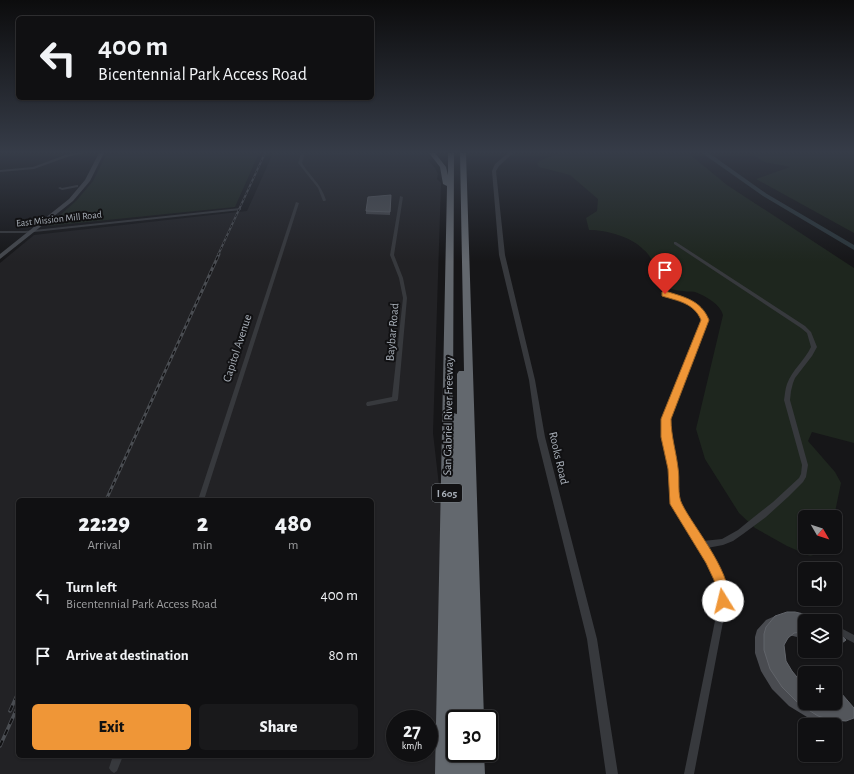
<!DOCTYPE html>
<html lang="en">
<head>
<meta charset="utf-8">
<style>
  body { margin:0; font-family:"Alegreya Sans",sans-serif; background:#19191b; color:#f1f3f6; height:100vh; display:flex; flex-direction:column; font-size:15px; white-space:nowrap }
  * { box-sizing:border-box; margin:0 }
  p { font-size:13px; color:#9c9d9f }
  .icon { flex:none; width:22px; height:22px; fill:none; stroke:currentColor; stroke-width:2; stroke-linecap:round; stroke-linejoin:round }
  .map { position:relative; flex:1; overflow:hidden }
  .details { position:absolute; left:16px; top:498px; width:358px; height:260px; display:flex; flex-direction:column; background:#101012; border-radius:6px; box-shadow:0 1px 3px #0004,0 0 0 1px #303032 }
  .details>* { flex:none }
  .banner { position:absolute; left:16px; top:16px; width:358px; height:84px; border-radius:6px; box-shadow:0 1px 3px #0004,0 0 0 1px #303032; background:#101012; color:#f1f3f6; overflow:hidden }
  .needle { width:26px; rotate:129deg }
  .controls { position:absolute; left:798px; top:510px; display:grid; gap:8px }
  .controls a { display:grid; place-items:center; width:44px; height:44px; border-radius:6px; background:#101012; box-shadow:0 1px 3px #0004,0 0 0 1px #303032; font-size:20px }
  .speed { position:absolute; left:386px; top:710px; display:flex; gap:8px; font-size:20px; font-weight:700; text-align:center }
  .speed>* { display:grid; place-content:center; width:52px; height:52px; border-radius:50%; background:#101012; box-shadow:0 1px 3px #0004,0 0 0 1px #303032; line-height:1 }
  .speed small { font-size:10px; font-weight:400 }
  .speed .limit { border:2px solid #111; border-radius:6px; background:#fff; color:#111 }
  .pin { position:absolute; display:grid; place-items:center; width:34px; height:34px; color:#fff; margin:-41px -17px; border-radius:50% 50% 50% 0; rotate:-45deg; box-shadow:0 0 4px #0007 }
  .pin .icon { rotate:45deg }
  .me { position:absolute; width:44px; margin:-22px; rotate:351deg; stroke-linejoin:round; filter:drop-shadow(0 0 3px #0008) }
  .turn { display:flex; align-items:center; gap:14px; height:84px; padding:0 16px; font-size:18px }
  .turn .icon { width:52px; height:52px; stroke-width:2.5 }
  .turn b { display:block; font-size:28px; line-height:34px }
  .eta { display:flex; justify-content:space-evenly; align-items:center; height:68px; text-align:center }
  .eta b { font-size:24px; font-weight:800; line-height:28px }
  .primary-button { display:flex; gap:8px; margin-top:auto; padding:8px 16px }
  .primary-button a { flex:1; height:46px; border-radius:6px; background:#ef9637; color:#111; font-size:16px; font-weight:800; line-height:46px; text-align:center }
  .primary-button a+a { background:#19191b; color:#f1f3f6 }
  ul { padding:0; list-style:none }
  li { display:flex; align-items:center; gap:12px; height:60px; padding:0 16px }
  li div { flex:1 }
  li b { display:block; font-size:15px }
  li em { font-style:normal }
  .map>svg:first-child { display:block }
</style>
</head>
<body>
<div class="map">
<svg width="854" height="774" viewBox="0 0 854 774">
  <rect width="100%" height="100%" fill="#161618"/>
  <path fill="#222225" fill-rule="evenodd" d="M 273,153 L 427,153 L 431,158 L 428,160 L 435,168 L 438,174 L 437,179 L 441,183 L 433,433 L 445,538 L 446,774 L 0,774 L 0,263 L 34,235 L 247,211 ZM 18,500 L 372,500 L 372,756 L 18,756 ZM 395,719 L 429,719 L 429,753 L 395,753 Z"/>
  <path fill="#1e261e" d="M 121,153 L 259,153 L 235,207 L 48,226 L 77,200 L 93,181 L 106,155 Z
    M 560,153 L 688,153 L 727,185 L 854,268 L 854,443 L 812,432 L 808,441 L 835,472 L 841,483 L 834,517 L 805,517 L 805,547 L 827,547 L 826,551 L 810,556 L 787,546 L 755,528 L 739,513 L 705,459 L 696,429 L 723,315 C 720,304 706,296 695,292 C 691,291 687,292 683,291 C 667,290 652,283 656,266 C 652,261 649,254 644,250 C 632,237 607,230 589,230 L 586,218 L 597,211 L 598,199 L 570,175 L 539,167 L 537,164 L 539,161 Z
    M 750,153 L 854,153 L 854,233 L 756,179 L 790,167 L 764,162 Z"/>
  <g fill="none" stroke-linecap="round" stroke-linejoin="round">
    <path fill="#2c373c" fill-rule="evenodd" d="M 702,153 L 709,153 L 767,194 L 854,245 L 854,250 L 763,196 Z"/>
    <path fill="#37393d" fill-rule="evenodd" d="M 76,153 L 84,153 L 67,157 L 34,169 L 0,172 L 0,170 L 33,167 L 65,155 Z
      M 301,153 L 305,153 L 302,163 C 311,178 320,182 326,200 L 325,201 L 323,201 L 318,188 L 298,163 Z
      M 77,185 L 78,185 L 78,187 L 62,190 L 58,188 L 60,187 L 62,188 Z
      M 400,196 L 403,197 L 394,255 L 403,278 L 407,298 L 398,399 L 397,401 L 395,401 L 369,406 L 367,406 L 366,404 L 367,402 L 392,397 L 403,298 L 399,278 L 390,255 Z
      M 296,202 L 299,203 L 204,500 L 198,500 Z
      M 240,208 L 241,208 L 241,210 L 25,233 L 0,233 L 0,231 L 25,231 Z
      M 674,242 L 676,242 L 805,326 L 811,332 L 817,347 L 812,356 L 795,378 L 793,383 L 791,391 L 790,400 L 808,465 L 806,477 L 803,482 L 788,497 L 766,517 L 743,534 L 733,541 L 723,545 L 707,548 L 713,556 L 724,579 L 727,601 L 694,774 L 684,774 L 719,601 L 716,580 L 707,562 L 672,504 L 670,469 L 663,437 L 663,419 L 703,320 C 694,303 680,301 663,295 L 663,293 C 668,293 671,295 676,296 C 691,301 700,304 707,320 L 669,419 L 669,437 L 676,469 L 678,503 L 703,541 L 722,539 L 738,530 L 749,521 L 773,502 L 799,478 L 801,474 L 802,465 L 784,400 C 785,395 785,389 787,384 C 792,370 805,360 811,347 L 807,333 L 801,328 L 674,244 Z
      M 837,626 L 854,635 L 854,643 L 835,633 L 835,627 Z
      M 113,756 L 123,756 L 117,771 L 114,773 L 111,771 L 109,768 Z"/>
    <path fill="#37393d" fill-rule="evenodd" d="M 508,153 L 513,153 L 499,166 L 496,171 L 505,255 L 535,380 L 545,437 L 597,639 L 618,774 L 606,774 L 587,639 L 537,437 L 529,380 L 499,255 L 492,171 L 495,164 Z"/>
    <path fill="#45484d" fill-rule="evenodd" d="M 99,153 L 104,153 L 90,181 L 73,201 L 0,259 L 0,254 L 69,199 L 85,180 Z"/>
    <path fill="#63686e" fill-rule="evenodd" d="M 429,153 L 435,153 L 446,167 L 448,175 L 448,153 L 454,153 L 453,413 L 457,414 L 457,374 L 459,371 L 464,371 L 460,153 L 466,153 L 484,719 L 455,719 L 455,753 L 484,753 L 485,774 L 435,774 L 447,186 L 443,184 L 440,167 Z"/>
    <g stroke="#4a4d52" stroke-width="2">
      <path id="rail-far2" d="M 218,255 L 265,153"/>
    </g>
    <g stroke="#4a4d52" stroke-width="3">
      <path id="rail-far1" d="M 106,500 L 219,254"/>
    </g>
    <g stroke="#4a4d52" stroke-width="3.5">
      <path id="rail" d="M 10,711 L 18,693
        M 0,746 L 18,706"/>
    </g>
    <use href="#rail-far2" stroke="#111113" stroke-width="1" stroke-dasharray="3" stroke-linecap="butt"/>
    <use href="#rail-far1" stroke="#111113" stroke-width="1.5" stroke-dasharray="4" stroke-linecap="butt"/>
    <use href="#rail" stroke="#111113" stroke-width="2" stroke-dasharray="6" stroke-linecap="butt"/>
  </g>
  <path fill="#494b50" d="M 391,195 L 390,215 L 366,214 L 366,211 Z
    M 775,616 L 805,621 L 805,639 L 793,636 L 790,636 L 788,638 L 784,645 L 786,661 L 805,703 L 835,703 L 835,694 L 841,693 L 846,721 L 835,722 L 817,721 L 807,717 L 789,706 L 772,689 L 761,671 L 755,653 L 755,637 L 757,630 L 766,620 Z"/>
  <path fill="#303235" d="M 333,153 L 355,153 L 333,155 Z"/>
  <path fill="#53565b" stroke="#61646a" d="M 391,195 L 390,212 L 366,211 L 368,197 Z
    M 787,612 L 795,612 L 812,616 L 821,621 L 805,621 L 805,633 L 803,632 L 794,633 L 788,638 L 784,645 L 786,661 L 792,671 L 801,682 L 805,686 L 805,703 L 835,703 L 835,695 L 841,693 L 854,708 L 854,718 L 846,721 L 828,719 L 818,716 L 799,704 L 782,687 L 770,669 L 764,650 L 764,634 L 766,627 L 775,616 Z
    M 835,630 L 846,640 L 835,648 Z"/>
  <linearGradient id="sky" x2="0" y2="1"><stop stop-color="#0c0c0d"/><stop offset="0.58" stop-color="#363c48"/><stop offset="1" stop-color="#363c48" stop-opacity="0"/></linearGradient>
  <rect width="854" height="262" fill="url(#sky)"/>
  <path fill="#ef9637" stroke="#9b6224" d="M 665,291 C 684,297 701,300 709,320 L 671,419 C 671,436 676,451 678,468 C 680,479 677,495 682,504 C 693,527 738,579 727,606 L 723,607 L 719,606 L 714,580 L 706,563 L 670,504 L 668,469 L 661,437 L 661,419 L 701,320 C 694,303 678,301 662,296 L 662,292 Z"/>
  <g text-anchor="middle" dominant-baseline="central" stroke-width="4" stroke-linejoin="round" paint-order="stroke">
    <g font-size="10" fill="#a8afb8" stroke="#111113">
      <text transform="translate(59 219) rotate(-6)">East Mission Mill Road</text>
    </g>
    <rect fill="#111113" stroke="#7b8086" stroke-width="1" x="432" y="484" width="30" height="18" rx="3"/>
    <g font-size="11" font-weight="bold" fill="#a8afb8">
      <text x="447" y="493">I 605</text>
    </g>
    <g font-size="12" fill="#a8afb8" stroke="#111113">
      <text transform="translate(392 332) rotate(-85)">Baybar Road</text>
      <text transform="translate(237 348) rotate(-72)">Capitol Avenue</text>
      <text transform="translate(448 416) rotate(-89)">San Gabriel River Freeway</text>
      <text transform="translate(559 458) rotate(77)">Rooks Road</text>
    </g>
  </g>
</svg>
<div class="controls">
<a><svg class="needle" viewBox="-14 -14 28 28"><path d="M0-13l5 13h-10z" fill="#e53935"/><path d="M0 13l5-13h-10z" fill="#9c9d9f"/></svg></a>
<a><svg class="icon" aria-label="sound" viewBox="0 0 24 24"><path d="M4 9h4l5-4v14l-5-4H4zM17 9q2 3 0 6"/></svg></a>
<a><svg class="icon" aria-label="layers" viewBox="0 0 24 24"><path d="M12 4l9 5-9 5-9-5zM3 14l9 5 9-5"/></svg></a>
<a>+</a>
<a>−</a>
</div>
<div class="speed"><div>27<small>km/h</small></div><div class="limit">30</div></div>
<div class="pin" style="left:665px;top:294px;background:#d93025"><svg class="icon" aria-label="arrive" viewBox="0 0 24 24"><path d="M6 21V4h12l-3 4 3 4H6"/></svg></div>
<svg class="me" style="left:723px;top:601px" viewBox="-20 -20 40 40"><circle r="19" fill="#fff"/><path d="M0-13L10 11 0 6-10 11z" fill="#ef9637"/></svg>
<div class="banner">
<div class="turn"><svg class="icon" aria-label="left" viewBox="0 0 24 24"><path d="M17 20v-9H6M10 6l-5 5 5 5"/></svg><div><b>400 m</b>Bicentennial Park Access Road</div></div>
</div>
<section class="details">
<div class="eta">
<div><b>22:29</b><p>Arrival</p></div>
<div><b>2</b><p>min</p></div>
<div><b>480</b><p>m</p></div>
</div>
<ul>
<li><svg class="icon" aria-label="left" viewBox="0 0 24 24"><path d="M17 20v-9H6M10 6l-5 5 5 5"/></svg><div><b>Turn left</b><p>Bicentennial Park Access Road</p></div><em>400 m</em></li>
<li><svg class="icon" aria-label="arrive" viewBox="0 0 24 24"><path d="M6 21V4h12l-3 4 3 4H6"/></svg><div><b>Arrive at destination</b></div><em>80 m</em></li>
</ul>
<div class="primary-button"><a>Exit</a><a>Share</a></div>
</section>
</div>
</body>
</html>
